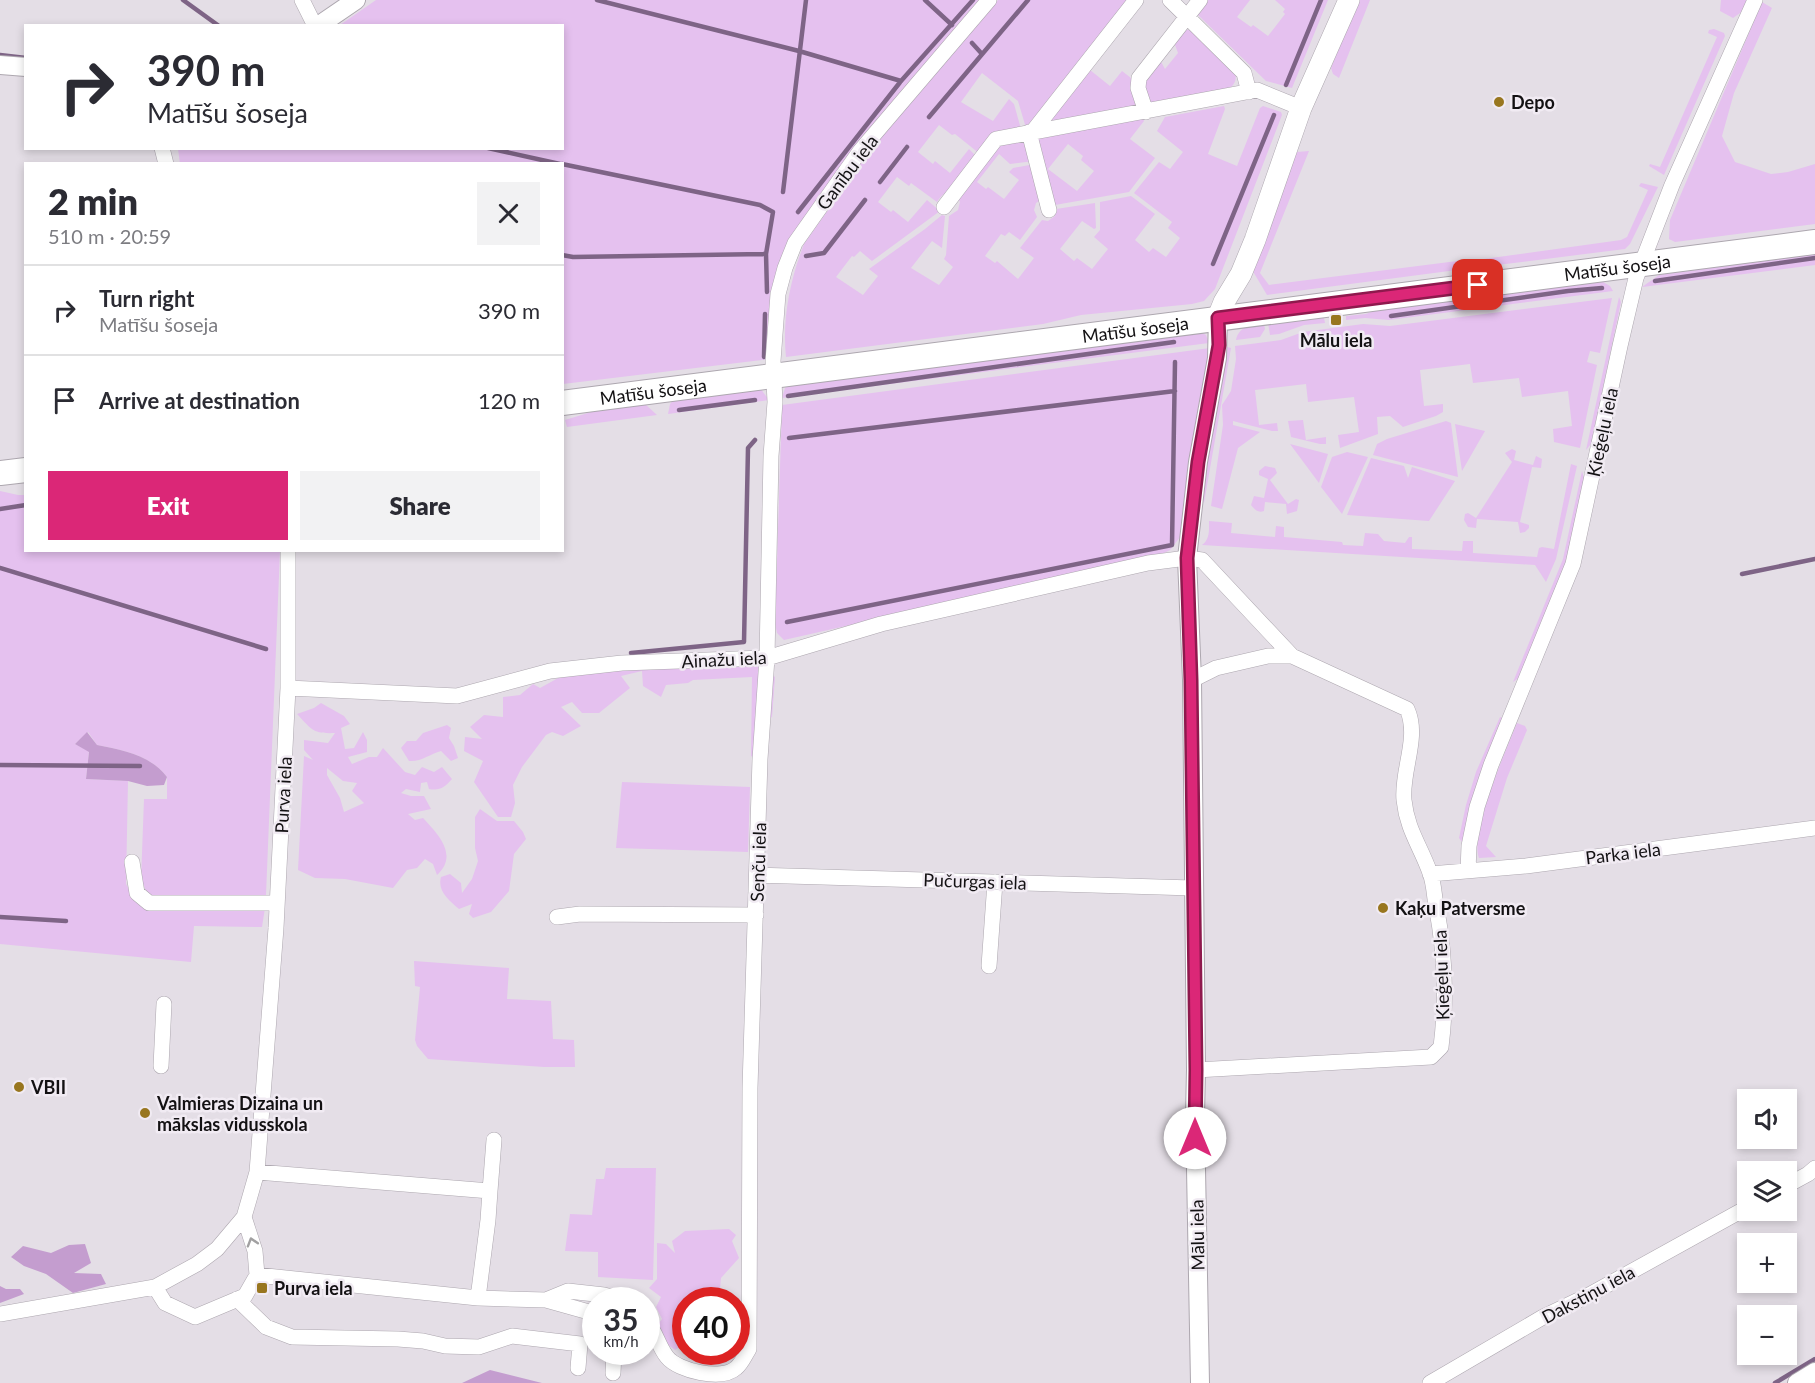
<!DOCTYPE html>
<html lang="en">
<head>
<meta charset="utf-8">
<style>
  body { margin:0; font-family:Lato,sans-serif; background:#f2f2f3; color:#2b2b33; height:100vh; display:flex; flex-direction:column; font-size:22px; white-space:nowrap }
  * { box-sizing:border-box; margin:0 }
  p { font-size:20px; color:#7c7c81 }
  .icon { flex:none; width:33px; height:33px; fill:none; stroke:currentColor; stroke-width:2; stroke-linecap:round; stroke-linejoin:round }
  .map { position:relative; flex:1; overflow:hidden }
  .drawer { position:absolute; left:24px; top:162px; width:540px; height:390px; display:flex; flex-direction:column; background:#fff; border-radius:0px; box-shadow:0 3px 9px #0003 }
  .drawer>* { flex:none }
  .top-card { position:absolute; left:24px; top:24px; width:540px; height:126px; border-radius:0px; box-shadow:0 3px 9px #0003; background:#fff; color:#2b2b33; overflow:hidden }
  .fabs { position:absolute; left:1737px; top:1089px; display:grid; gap:12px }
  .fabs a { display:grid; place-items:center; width:60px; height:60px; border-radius:0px; background:#fff; box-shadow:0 3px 9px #0003; font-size:30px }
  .speed { position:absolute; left:582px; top:1287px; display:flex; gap:12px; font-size:30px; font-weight:700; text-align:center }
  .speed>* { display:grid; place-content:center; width:78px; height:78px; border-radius:50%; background:#fff; box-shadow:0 3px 9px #0003; line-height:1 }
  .speed small { font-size:15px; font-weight:400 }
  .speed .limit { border:9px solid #d22; background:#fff; color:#111 }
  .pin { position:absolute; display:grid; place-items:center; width:51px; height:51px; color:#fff; margin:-26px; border-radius:12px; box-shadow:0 3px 9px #0006 }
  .me { position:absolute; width:66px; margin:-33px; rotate:0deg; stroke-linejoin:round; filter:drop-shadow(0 0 4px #0008) }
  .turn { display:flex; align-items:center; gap:21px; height:126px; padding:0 24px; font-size:27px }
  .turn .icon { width:78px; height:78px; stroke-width:2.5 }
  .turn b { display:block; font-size:42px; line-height:51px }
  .round { display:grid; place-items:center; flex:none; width:63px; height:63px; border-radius:0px; background:#f2f2f3 }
  .head { display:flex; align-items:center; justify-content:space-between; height:102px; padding:0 24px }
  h1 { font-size:36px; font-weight:800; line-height:45px }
  .cta { display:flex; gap:12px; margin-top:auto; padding:12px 24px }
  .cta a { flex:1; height:69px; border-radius:0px; background:#db2777; color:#fff; font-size:24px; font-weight:800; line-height:69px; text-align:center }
  .cta a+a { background:#f2f2f3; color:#2b2b33 }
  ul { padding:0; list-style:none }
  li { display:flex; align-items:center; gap:18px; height:90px; padding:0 24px; border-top:2px solid #e1e1e2 }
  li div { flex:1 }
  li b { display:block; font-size:22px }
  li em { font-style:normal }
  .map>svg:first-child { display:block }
</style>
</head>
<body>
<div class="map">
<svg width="1815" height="1383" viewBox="0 0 1815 1383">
  <rect width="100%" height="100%" fill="#e4dee6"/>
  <path fill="#e5c1ef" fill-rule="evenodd" d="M 376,0 L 984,0 L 801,227 L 770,359 L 563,384 L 562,164 L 180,164 L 178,149 L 562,148 L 562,26 L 340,25 Z
    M 998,0 L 1133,0 L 1034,127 L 1026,128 L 1018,101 L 982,73 L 961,102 L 993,121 L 1009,99 L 1014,104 L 1021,129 C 998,133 994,135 980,154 L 955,134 L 952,135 L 939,125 L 918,152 L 933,164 L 935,161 L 950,173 L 969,149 L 977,157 L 952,192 C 944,192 941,196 937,202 L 911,183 L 909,186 L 897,177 L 878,202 L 891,212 L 893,210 L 908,222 L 927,200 L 940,211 L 872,261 L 860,251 L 854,257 L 852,256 L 836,277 L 863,295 L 878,276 L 869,269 L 925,229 L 942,215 L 945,216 L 942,248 L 932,241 L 911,268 L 939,285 L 953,267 L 944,259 L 946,255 L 949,216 L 958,210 L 960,202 L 957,196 L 999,142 L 1022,136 L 1027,137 L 1034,161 L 1010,164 L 999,154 L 977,182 L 986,189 L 988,187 L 1004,199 L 1019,180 L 1009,172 L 1013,168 L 1035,164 L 1043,198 L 1036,203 L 1034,210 L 1037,217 L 1020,240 L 1009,232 L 1005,236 L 1001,234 L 985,256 L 995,263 L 997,261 L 1018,279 L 1034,258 L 1020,248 L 1042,220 L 1048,221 L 1055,216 L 1056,209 L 1095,203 L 1096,228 L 1094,229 L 1082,221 L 1060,249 L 1074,261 L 1077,258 L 1092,269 L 1108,249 L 1094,237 L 1100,230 L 1100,202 L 1131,196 L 1155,214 L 1135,240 L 1149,252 L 1153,248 L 1166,257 L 1180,238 L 1168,228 L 1172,222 L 1134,193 L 1159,162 L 1170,169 L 1183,152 L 1157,131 L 1165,117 L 1224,106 L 1225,109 L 1208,154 L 1237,166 L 1260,108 L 1263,106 L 1281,112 L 1282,115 L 1215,289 L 1204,301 L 1192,304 L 1081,315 L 1043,324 L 786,357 C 782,319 790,280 804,244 L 872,148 Z
    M 1203,0 L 1250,0 L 1237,17 L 1251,27 L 1253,25 L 1268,36 L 1285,14 L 1283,12 L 1285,9 L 1275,0 L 1328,0 L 1292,88 L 1266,81 L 1196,13 Z
    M 1358,0 L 1370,0 L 1339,78 L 1333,74 L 1331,68 Z
    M 1721,0 L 1748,0 L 1743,11 L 1733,18 L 1720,11 Z
    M 1762,2 L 1772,8 L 1734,93 L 1722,136 L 1735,162 L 1771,174 L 1788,172 L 1815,164 L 1815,224 L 1675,242 L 1669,239 L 1670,220 Z
    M 1714,29 L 1724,33 L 1725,36 L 1664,175 L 1649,166 L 1650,164 L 1660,167 L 1717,37 L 1708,33 L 1709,30 Z
    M 1186,30 L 1192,30 L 1235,71 C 1237,80 1235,84 1228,90 L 1155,104 L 1146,102 L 1144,79 L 1160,60 L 1165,69 L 1178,53 L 1174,42 Z
    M 1090,70 L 1110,86 L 1122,71 L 1131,78 L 1139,109 L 1051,124 L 1049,117 Z
    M 1141,116 L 1144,121 L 1130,139 L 1155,158 L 1129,192 L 1055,205 L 1036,138 ZM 1068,144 L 1083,156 L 1081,160 L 1094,171 L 1077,191 L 1048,169 Z
    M 1309,151 L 1260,273 L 1269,285 L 1473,259 L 1476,261 L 1472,268 L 1267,295 L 1251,268 L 1297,152 Z
    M 1641,183 L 1658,187 L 1630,244 L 1625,249 L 1481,267 L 1484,259 L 1621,240 L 1627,237 L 1648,190 L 1639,186 Z
    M 1815,254 L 1815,265 L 1642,287 L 1659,275 Z
    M 1603,282 L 1610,286 L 1613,291 L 1389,320 L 1365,318 L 1346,320 L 1346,316 L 1366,314 L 1381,308 Z
    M 1619,297 L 1621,302 L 1591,444 L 1586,450 Z
    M 1612,298 L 1600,353 L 1590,351 L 1587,362 L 1597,365 L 1580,448 L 1554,442 L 1553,429 L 1572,426 L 1568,391 L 1522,397 L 1519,378 L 1473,383 L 1470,364 L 1420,370 L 1424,406 L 1443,404 L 1443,412 L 1436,416 L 1403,427 L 1390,416 L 1377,417 L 1378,434 L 1340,448 L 1338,435 L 1359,432 L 1354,397 L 1308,402 L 1306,384 L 1255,390 L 1259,425 L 1277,423 L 1278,431 L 1272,431 L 1233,421 L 1233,425 L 1260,432 L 1238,448 L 1222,509 L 1211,506 L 1223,425 L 1222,405 L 1231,391 L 1236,359 L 1235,346 L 1281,340 L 1303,332 L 1363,324 L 1390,326 Z
    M 1324,318 L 1325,323 L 1304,325 L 1279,334 L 1270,335 L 1268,323 L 1292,322 Z
    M 1264,324 L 1265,329 L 1260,337 L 1236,340 C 1239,326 1251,325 1264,324 Z
    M 1200,332 L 1206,335 L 1209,343 L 782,398 L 785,388 L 792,383 Z
    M 1227,347 L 1231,348 L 1204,503 L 1201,496 Z
    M 1210,348 L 1181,536 L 1170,550 L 1160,555 L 784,640 L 777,633 L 775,623 L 782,405 Z
    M 760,388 L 769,400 L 668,414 L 670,404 L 675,398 Z
    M 645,404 L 657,415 L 567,427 L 565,420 L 601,409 Z
    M 1303,420 L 1306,440 L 1326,437 L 1326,444 L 1320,444 L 1291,437 L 1288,421 Z
    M 1446,421 L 1451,423 L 1458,477 L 1373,455 L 1377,444 L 1387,439 Z
    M 1455,424 L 1485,431 L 1462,471 Z
    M 1290,444 L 1328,454 L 1319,483 Z
    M 1512,449 L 1516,451 L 1514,460 L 1533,465 L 1536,456 L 1542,459 L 1541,468 L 1532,467 L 1520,522 L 1529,525 L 1529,528 L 1525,532 L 1520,533 L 1518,522 L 1477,519 L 1476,528 L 1468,527 L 1464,520 L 1465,514 L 1468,513 L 1476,518 L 1512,462 L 1505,453 Z
    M 1347,452 L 1368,457 L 1342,514 L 1321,487 L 1332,457 Z
    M 1371,458 L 1404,466 L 1408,478 L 1412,467 L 1455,481 L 1429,521 L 1347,515 Z
    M 1571,464 L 1577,466 L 1556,559 L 1546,582 L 1535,565 L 1202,545 C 1210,539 1209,530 1209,521 L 1232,523 L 1231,533 L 1275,537 L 1276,526 L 1284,527 L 1284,537 L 1342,542 L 1343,545 L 1363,546 L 1365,533 L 1378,534 L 1384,541 L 1405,543 L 1409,537 L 1412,537 L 1412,549 L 1462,551 L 1463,541 L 1473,541 L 1473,553 L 1537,557 L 1539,548 L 1542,547 L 1554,549 Z
    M 1265,466 L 1275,468 L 1277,473 L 1270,480 L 1288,504 L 1296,499 L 1299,500 L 1297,511 L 1287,514 L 1286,504 L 1265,502 L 1264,511 C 1258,513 1255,510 1251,505 L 1254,496 L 1264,498 L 1268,479 L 1259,475 L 1259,471 Z
    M 1582,471 L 1584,478 L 1566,565 L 1520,677 L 1513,682 L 1563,559 Z
    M 0,491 L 18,495 L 25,495 L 26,550 L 280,551 L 266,895 L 158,899 L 147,893 L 141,880 L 144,799 L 167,799 L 167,777 C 150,755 123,750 97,745 L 88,732 L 75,744 L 89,751 L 86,779 L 128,781 L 126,884 L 134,897 L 147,907 L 164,910 L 265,908 L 262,927 L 194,926 L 191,962 L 0,944 Z
    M 748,656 L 775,677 L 772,717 L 756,729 L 757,760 L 751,756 L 752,677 L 693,680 L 688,683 L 666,685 L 661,697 L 643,686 L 642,671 L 621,676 L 630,688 L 599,713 L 582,713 L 572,702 L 561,707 L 581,726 L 563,736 L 552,732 L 546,735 L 522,767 L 513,785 L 515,803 L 511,817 L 498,817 L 474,782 L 483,761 L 464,751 L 465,737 L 482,739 L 470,727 L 484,715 L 503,717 L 503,697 L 520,695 L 533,684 L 540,688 L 560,677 Z
    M 321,703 L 344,716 L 350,724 L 341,728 L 345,749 L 354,748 L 363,732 L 367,740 L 367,752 L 348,757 L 352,764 L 369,757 L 377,757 L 383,748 L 405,772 L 415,775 L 422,767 L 434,772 L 442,767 L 452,779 C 445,787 440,791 429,789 L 427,782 L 421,783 L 420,792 L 406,789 L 401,793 L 411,796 L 424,796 L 431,809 L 408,814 L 415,820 L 423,818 C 438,834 459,855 437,875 L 433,864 L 425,859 L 417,868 L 407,870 L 393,888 L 345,879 L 315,878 L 298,870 L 304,756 L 313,760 L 304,750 L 304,740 L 328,743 L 335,733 C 313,734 312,730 297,714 L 314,708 ZM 327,768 L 343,781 L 357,783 L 352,791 L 364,803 L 344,812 L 340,798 L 327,775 Z
    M 1500,717 L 1503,718 L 1470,806 L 1462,842 L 1459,838 L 1466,805 L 1476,772 Z
    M 1517,723 L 1525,726 L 1527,730 L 1507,778 L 1486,846 L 1496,857 L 1479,858 C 1469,834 1506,750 1517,723 Z
    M 447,725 L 451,728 L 449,738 L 454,746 L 458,758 L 451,761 L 441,751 C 430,754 421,762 409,761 L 401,748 L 407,741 L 416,741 L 423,733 Z
    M 622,782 L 750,787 L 748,852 L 616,848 Z
    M 480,809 L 497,821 L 514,821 L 523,832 L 526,839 L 514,854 L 509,891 L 491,912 L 473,918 L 469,914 L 472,904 L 459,909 C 449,900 437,891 441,877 L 450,874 L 461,883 L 462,893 L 472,879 L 478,861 L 475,848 L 475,817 Z
    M 414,961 L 509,968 L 507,999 L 551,1001 L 553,1039 L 574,1040 L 575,1067 L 544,1067 L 428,1059 L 417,1046 L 415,1040 L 420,987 L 415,986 Z
    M 606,1168 L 656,1168 L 653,1280 L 598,1277 L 598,1252 L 565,1251 L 570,1214 L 592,1215 L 596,1179 L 604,1179 Z
    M 729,1229 L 736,1235 L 732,1241 L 739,1258 L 721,1278 L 719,1300 L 686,1300 L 685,1343 L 675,1350 L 663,1341 L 657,1325 L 662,1319 L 656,1307 L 661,1297 L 649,1288 L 657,1279 L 657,1243 L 666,1244 L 675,1253 L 672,1241 L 685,1231 Z"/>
  <path fill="#c49dcf" d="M 87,732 L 97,745 C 123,750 150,755 167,777 L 164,785 L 147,786 L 128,781 L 86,779 L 89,752 L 75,744 Z
    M 85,1244 L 91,1263 L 74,1273 L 101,1274 L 106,1284 L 73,1293 L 46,1274 L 24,1266 L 11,1257 L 23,1246 L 51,1253 L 69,1245 Z
    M 0,1286 L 6,1289 L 20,1289 L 24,1294 L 0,1303 Z
    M 490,1370 L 542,1383 L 462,1383 Z"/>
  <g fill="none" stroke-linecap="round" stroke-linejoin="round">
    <path stroke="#7e6486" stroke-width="4.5" d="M 183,0 L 219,26
      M 597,0 L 799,51 L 901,81
      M 925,0 L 952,25
      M 972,43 L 982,54
      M 0,55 L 26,58
      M 1286,85 L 1321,0
      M 929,117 L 1028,0
      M 488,148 L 560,164
      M 562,164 L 760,205 L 773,212 L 766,254 L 767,292
      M 880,182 L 907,147
      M 783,192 L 806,0
      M 798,212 L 901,81 L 973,0
      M 562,255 L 573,257 L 766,254
      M 806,256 L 824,253 L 865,200
      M 1213,264 L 1274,115
      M 1655,281 L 1815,258
      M 1391,316 L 1568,291 L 1602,288
      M 764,357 L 765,314
      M 788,396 L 1174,342
      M 679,410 L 755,400
      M 789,438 L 1175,391
      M 0,509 L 26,505
      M 0,568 L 266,649
      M 1742,574 L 1815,559
      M 787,622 L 1172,545 L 1175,362
      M 631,653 L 744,642 L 748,448 L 755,440
      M 0,765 L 140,766
      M 0,917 L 66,921
      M 1775,1383 L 1815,1359"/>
    <g stroke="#ada7af" stroke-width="16">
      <path id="minor" d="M 302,0 L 315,26
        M 1170,0 L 1244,73 L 1249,92
        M 1146,112 L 1138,88 L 1139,78 L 1200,0
        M 1034,130 L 1136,0
        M 1029,132 L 1049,210
        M 162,148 L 166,164
        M 944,207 L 996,139 L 1257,90 L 1301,108
        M 1192,680 L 1216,668 L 1268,656 L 1292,656 L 1407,709 C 1420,737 1401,771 1404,800 C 1407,830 1421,847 1430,873 C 1434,883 1434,895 1436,905 C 1445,952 1447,999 1441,1047 L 1431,1057 L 1196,1070
        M 288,688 L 457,696 L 550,671 L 622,663 L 767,658 L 881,624 L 1148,563 L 1187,558 L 1202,560 L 1292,656
        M 132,862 L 137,893 L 149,903 L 277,903
        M 1468,871 L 1469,846 L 1477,807 L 1491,765 L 1573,564 L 1620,346 L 1636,278 L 1672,185 L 1755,0
        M 1430,874 L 1526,866 L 1815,828
        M 757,875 L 1193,888
        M 557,917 L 580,914 L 756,915
        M 989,966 L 995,882
        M 161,1066 L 164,1004
        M 257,1172 L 490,1191 L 488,1220 L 478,1298
        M 1786,1186 L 1808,1174 L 1815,1168
        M 490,1191 L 494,1140
        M 257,1275 L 478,1298 L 546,1300 L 596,1314
        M 155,1287 L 165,1303 L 195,1317 L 245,1296 L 257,1275 L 255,1251 L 244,1217
        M 237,1299 L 266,1327 L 292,1337 L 398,1339 L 423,1341 L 445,1346 L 479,1347 L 512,1336 L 580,1344 L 578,1368
        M 546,1300 L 568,1291 L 604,1295 L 623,1300
        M 0,1314 L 155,1287 L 197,1264 L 217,1249 L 244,1217 L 257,1172 L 276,928 L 288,688 L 288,550
        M 646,1321 C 656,1331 658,1346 667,1357 C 678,1371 722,1381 736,1368 C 742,1363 745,1355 749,1349 L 750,1088 L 760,759 L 767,658 L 771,456 L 775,402 L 773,361 L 778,294 L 785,268 L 795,243 L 860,151 L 989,0
        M 613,1373 L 614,1352
        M 1430,1383 L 1543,1317 L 1589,1295 L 1748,1207"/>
    </g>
    <g stroke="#ada7af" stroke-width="20">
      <path id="tertiary" d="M 318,26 L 356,0
        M 0,65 L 26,67
        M 1200,1383 L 1195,1115 L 1196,1070 L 1192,680 L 1187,558 L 1198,462 L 1217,358 L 1218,317
        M 1797,1383 L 1815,1372"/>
    </g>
    <g stroke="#ada7af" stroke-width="22">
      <path id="secondary" d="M 1218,317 L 1224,302 L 1241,274 L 1255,240 L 1301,108 L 1349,0"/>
    </g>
    <g stroke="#ada7af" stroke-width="26">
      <g id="primary">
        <path id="s1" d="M 562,403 L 1815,242"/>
        <path d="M 0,473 L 26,470"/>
      </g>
    </g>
    <use href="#minor" stroke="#fff" stroke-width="15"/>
    <use href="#tertiary" stroke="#fff" stroke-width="18"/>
    <use href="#secondary" stroke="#fff" stroke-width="21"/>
    <use href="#primary" stroke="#fff" stroke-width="24"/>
  </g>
  <defs><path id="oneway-chevron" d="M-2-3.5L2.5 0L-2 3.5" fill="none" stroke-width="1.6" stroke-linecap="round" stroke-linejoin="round" transform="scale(1.5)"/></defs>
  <use stroke="#a1a0a1" href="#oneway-chevron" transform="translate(252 1242) rotate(-107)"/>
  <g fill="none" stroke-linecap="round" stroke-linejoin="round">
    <g stroke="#8e194d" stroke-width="15">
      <path id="route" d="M 1195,1138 L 1196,1070 L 1191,680 L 1187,558 L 1198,462 L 1219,345 L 1218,318 L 1478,285"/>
    </g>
    <use href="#route" stroke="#db2777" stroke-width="10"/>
  </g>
  <g fill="#98761f" stroke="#f1ebf3" stroke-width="2">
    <circle cx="1499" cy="102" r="6"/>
    <rect x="1330" y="314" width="12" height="12" rx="3"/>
    <circle cx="1383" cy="908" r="6"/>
    <circle cx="19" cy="1087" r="6"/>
    <circle cx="145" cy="1113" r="6"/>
    <rect x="256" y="1282" width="12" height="12" rx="3"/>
  </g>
  <g text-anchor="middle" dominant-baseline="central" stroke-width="5" stroke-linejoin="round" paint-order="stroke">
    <g font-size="18" font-weight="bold" fill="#131113" stroke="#f1ebf3" text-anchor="start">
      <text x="1511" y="102">Depo</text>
      <text x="1336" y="340" text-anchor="middle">Mālu iela</text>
      <text x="1395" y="908">Kaķu Patversme</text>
      <text x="31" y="1087">VBII</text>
      <text x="157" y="1103">Valmieras Dizaina un<tspan x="157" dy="21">mākslas vidusskola</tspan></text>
      <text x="274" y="1288">Purva iela</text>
    </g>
    <g font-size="18" fill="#131113" stroke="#f1ebf3">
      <text transform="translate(847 172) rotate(-53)">Ganību iela</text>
      <text stroke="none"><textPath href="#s1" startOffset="1064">Matīšu šoseja</textPath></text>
      <text stroke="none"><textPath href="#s1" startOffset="578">Matīšu šoseja</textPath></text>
      <text stroke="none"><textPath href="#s1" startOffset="92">Matīšu šoseja</textPath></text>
      <text transform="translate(1602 432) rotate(-78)">Ķieģeļu iela</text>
      <text transform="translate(724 659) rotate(-3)">Ainažu iela</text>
      <text transform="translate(283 795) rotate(-87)">Purva iela</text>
      <text transform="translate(1623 853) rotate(-7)">Parka iela</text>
      <text transform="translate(758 862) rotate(-88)">Senču iela</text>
      <text transform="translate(975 881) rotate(2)">Pučurgas iela</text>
      <text transform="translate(1441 975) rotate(-92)">Ķieģeļu iela</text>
      <text transform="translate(1197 1235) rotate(-91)">Mālu iela</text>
      <text transform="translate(1588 1294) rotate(-28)">Dakstiņu iela</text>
    </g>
  </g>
</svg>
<div class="fabs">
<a><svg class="icon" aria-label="sound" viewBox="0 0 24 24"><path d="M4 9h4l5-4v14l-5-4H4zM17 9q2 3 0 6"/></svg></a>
<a><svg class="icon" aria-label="layers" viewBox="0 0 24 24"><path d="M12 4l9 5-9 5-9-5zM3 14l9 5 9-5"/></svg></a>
<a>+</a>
<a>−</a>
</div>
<div class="speed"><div>35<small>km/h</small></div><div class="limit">40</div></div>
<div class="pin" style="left:1478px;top:285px;background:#d93025"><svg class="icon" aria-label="arrive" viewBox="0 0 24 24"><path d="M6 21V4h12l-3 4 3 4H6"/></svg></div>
<svg class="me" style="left:1195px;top:1138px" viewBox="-20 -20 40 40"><circle r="19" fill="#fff"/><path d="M0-13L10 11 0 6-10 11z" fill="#db2777"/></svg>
<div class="top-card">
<div class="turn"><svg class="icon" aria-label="right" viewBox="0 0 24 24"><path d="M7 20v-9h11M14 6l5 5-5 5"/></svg><div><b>390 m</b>Matīšu šoseja</div></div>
</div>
<section class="drawer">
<div class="head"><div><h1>2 min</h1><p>510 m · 20:59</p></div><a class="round"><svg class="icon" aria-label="close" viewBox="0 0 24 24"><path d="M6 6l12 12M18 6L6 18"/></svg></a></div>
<ul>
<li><svg class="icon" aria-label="right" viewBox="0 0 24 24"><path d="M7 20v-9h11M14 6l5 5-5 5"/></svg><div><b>Turn right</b><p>Matīšu šoseja</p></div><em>390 m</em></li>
<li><svg class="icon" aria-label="arrive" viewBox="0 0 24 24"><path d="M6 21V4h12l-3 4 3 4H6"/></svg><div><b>Arrive at destination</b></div><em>120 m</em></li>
</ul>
<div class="cta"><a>Exit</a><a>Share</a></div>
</section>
</div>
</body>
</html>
